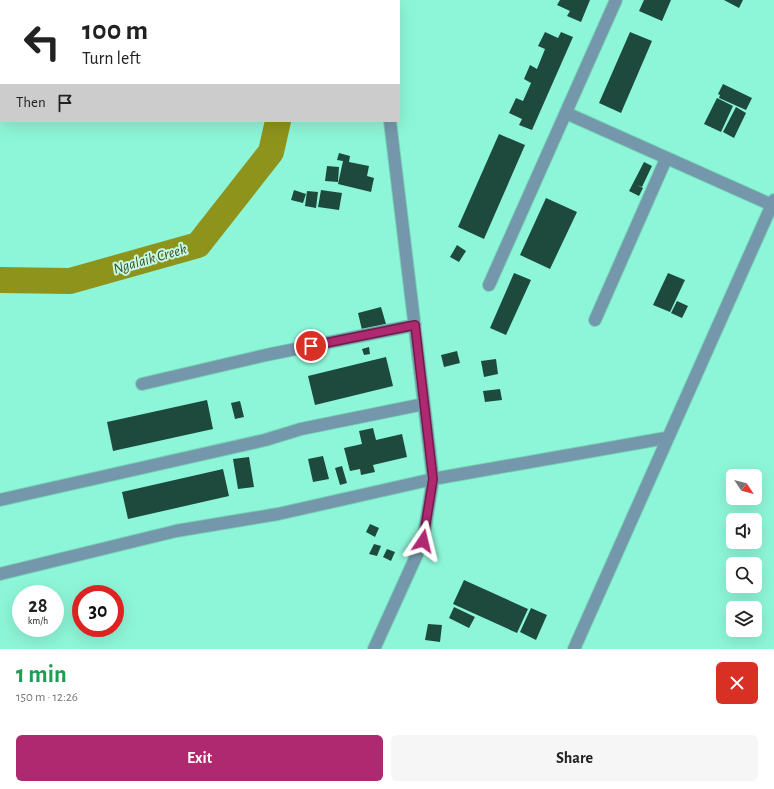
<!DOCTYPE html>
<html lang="en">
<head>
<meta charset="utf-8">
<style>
  body { margin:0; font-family:"Alegreya Sans",sans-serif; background:#f6f6f6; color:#222; height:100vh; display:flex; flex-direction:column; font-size:15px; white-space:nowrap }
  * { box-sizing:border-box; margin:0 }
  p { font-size:13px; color:#767676 }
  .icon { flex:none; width:22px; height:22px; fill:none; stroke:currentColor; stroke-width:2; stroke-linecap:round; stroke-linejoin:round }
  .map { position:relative; height:649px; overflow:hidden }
  .sheet { display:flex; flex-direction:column; background:#fff; flex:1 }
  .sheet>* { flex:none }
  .top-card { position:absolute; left:0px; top:0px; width:400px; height:122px; box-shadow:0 4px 16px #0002; background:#fff; color:#222; overflow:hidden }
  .needle { width:26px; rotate:125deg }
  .tools { position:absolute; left:726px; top:469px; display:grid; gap:8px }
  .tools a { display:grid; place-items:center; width:36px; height:36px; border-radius:6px; background:#fff; box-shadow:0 4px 16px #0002; font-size:20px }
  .speed { position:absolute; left:12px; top:585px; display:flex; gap:8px; font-size:20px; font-weight:700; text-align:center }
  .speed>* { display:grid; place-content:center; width:52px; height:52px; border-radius:50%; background:#fff; box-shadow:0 4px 16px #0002; line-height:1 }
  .speed small { font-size:10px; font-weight:400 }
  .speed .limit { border:6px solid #d22; background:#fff; color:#111 }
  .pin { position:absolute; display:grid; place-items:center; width:34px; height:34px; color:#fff; margin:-17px; border:2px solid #fff; border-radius:50%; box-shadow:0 1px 4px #0007 }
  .me { position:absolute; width:44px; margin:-22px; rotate:10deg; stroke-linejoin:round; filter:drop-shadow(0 0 3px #0008) }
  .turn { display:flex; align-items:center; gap:14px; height:84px; padding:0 16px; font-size:18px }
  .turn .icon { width:52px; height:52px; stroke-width:2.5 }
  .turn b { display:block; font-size:28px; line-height:34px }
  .then { display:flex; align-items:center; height:38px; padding:0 16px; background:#0003; gap:8px; font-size:15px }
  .round { display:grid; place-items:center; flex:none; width:42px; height:42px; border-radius:6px; background:#f6f6f6 }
  .summary { display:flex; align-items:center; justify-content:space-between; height:68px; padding:0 16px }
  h1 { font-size:24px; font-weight:700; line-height:30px; color:#1e9e55 }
  .button { display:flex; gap:8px; margin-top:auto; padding:8px 16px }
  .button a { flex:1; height:46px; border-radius:6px; background:#ae2970; color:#fff; font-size:16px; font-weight:700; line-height:46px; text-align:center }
  .button a+a { background:#f6f6f6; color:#222 }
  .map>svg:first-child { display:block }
</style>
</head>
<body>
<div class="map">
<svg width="774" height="649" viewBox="0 0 774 649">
  <rect width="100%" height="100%" fill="#8ef6d8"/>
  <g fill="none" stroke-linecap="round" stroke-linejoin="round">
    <path stroke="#8e941b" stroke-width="26" d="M 293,0 L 294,1
      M 0,280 L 70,281 L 198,245 L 271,152 L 278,121"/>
  </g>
  <path fill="#1d4a3d" d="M 560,0 L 590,0 L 581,22 L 567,16 L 570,11 L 557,5 Z
    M 644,0 L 671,0 L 662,21 L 639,11 Z
    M 724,0 L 743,0 L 739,8 Z
    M 545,32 L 558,38 L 561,32 L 573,37 L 532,130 L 519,125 L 522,119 L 509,113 L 516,98 L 523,101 L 531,83 L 524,79 L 530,65 L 537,69 L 545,49 L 538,46 Z
    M 630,32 L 652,41 L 621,113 L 599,103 Z
    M 723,84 L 752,98 L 746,110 L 719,98 L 720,95 L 718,94 Z
    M 717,98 L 733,106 L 721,132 L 704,124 Z
    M 736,107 L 746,113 L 734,138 L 723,132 Z
    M 499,134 L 525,145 L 484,239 L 458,227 Z
    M 339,153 L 350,156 L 349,162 L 369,166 L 367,176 L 374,178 L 371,192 L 338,184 L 343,161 L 337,160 Z
    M 644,162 L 652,166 L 642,187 L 637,185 L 643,188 L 639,196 L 629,191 Z
    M 327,166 L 339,167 L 338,182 L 325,181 Z
    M 294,190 L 306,194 L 303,203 L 291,200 Z
    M 321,190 L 342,193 L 339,210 L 318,207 Z
    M 307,191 L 318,192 L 316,208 L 305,206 Z
    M 546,198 L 577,212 L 550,269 L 520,255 Z
    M 457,245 L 466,251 L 459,262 L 450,257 Z
    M 514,273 L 531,280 L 506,335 L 490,328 Z
    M 668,273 L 685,280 L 670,312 L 653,305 Z
    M 677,301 L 688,306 L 682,318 L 671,313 Z
    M 381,307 L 386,324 L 362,330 L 358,313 Z
    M 369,347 L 370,354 L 364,355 L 362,349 Z
    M 457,351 L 460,363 L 444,367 L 441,355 Z
    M 386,357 L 393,386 L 315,405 L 308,376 Z
    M 496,359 L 498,374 L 484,377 L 481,361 Z
    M 500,389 L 502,400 L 485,402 L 483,391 Z
    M 207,400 L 213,429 L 113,451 L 107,422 Z
    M 240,401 L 244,417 L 235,419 L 231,403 Z
    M 373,428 L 376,440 L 402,434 L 407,457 L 373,465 L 375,472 L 361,475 L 360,469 L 350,471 L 344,448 L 362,444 L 359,431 Z
    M 323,456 L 329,479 L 313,482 L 308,459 Z
    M 249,457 L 254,487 L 238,489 L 233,459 Z
    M 342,466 L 347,483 L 340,485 L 335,468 Z
    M 223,469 L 229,496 L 128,519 L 122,492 Z
    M 370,524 L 379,528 L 375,537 L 366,532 Z
    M 374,544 L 381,546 L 377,556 L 369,554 Z
    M 387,549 L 395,552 L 391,561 L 383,557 Z
    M 464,580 L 528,609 L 517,633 L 453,604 Z
    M 454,607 L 475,617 L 469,628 L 449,618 Z
    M 531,608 L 547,615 L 536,640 L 520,632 Z
    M 428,624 L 442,625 L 440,642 L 425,640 Z"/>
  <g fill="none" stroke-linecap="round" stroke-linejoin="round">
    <g stroke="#77d2b7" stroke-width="14">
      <path id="minor" d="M 235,0 L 235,1
        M 376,0 L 376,1
        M 566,113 L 772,205
        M 489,285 L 616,0
        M 595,320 L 666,159
        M 142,384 L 266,355 L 415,325
        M 0,500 L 265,440 L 301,429 L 424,404
        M 0,574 L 176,531 L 278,514 L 433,479 L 666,438
        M 374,649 L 423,541 L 433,479 L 390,121
        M 574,649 L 774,200"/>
    </g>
    <use href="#minor" stroke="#7597ab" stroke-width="12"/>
  </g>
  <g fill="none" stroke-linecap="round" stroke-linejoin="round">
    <g stroke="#711b49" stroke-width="10">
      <path id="route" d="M 311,346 L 415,325 L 433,479 L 423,541"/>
    </g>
    <use href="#route" stroke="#ae2970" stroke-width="7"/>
  </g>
  <g text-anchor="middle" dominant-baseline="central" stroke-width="4" stroke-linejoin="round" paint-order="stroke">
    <g font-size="15" font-style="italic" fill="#484b1e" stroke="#c0fbe8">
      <text transform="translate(150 259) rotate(-16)">Ngalaik Creek</text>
    </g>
  </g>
</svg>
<div class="tools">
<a><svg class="needle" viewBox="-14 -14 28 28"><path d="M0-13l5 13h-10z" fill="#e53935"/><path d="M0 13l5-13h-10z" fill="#767676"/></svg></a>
<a><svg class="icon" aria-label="sound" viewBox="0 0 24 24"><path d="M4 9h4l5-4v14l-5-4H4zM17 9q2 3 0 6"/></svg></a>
<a><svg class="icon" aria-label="search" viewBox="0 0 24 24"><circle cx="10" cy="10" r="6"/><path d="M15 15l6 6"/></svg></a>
<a><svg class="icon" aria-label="layers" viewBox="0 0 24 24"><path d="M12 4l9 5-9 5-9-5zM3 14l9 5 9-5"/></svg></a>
</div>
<div class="speed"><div>28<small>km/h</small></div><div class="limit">30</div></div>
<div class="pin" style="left:311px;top:346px;background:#d93025"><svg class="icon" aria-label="arrive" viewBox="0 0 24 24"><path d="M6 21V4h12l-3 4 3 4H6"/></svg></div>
<svg class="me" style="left:423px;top:541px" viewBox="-20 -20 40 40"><path d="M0-17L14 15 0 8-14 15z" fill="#ae2970" stroke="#fff" stroke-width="4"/></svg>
<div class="top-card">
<div class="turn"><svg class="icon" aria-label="left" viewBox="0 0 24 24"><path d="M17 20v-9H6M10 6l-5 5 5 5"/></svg><div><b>100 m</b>Turn left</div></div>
<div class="then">Then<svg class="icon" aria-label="arrive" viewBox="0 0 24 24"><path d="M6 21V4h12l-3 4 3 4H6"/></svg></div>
</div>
</div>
<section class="sheet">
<div class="summary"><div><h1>1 min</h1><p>150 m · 12:26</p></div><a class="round" style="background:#d93025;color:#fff"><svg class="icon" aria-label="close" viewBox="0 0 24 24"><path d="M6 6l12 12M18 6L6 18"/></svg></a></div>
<div class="button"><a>Exit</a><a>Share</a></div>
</section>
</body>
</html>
